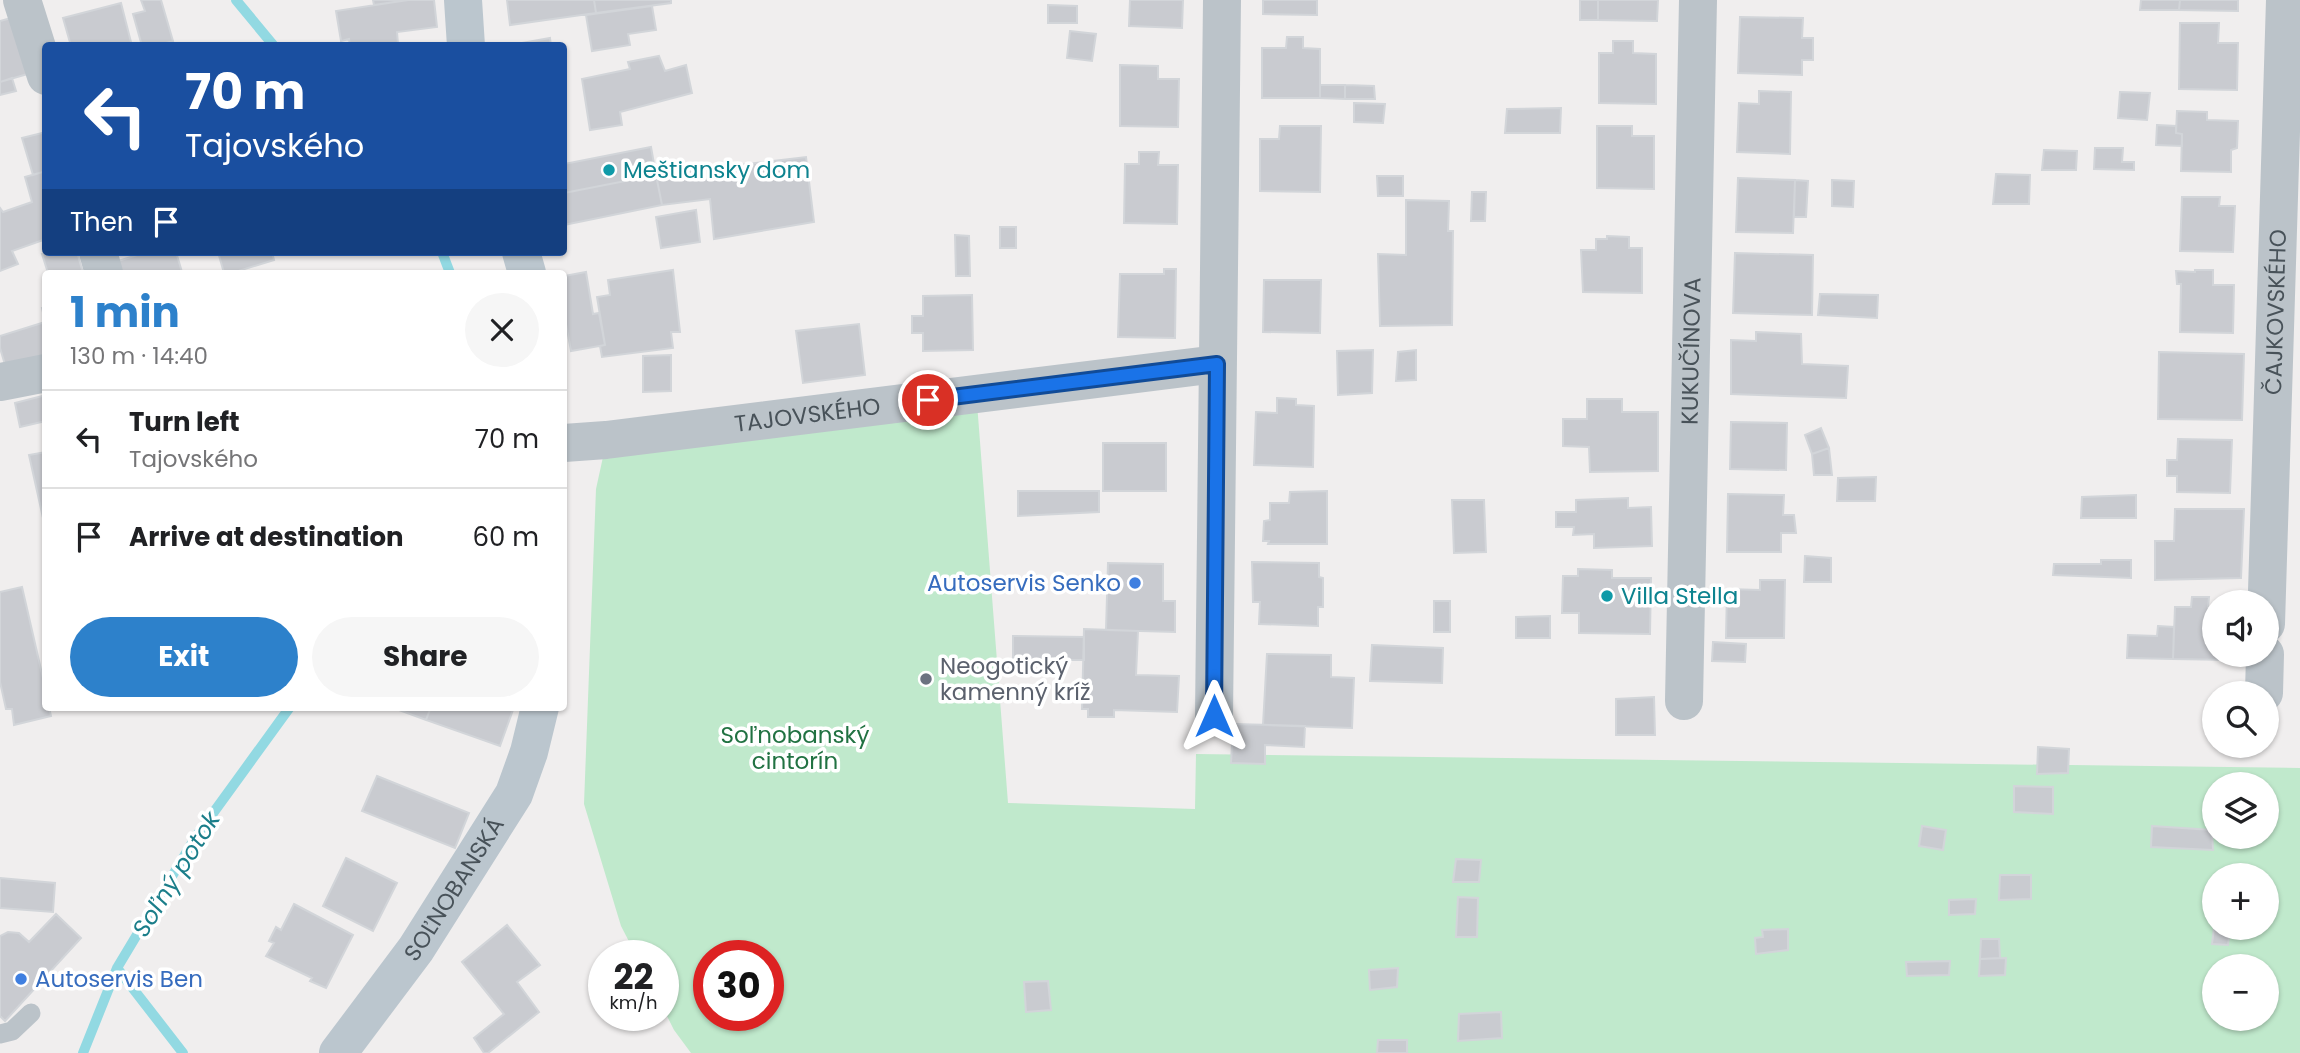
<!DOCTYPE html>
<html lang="en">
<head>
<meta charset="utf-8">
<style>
  body { margin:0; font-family:Poppins,sans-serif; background:#f6f6f6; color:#202124; height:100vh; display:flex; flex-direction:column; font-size:26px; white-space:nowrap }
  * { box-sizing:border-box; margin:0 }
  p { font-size:23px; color:#757577 }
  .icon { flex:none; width:38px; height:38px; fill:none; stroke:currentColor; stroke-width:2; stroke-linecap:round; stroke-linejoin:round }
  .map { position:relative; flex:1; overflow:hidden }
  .sheet { position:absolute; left:42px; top:270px; width:525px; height:441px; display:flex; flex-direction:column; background:#fff; border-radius:7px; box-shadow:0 2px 5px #0004 }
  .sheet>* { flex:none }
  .hud { position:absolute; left:42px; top:42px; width:525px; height:214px; border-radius:7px; box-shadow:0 2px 5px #0004; background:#1a4fa0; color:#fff; overflow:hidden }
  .buttons { position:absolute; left:2202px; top:590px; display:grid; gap:14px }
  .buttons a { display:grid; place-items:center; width:77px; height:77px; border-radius:50%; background:#fff; box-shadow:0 2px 5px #0004; font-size:35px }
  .speed { position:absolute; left:588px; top:940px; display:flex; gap:14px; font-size:35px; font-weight:700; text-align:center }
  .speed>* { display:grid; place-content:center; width:91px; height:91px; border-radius:50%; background:#fff; box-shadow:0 2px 5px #0004; line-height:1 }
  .speed small { font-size:18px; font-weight:400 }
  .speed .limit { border:10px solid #d22; background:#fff; color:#111 }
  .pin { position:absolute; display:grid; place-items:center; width:60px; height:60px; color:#fff; margin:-30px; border:4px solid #fff; border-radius:50%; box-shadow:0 2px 7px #0007 }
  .me { position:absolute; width:77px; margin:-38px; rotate:0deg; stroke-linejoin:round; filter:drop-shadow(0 0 5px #0008) }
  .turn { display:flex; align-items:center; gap:24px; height:147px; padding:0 28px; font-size:32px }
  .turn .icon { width:91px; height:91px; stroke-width:2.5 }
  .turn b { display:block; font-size:49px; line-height:60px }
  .then { display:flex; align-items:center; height:66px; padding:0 28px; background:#0003; gap:14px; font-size:26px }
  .round { display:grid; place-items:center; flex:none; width:74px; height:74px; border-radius:37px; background:#f6f6f6 }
  .head { display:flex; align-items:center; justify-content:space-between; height:119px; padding:0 28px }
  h1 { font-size:42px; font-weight:700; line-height:52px; color:#2d81cb }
  .button { display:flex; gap:14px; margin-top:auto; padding:14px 28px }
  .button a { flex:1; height:80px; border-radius:42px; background:#2d81cb; color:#fff; font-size:28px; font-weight:700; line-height:80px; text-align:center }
  .button a+a { background:#f6f6f6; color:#202124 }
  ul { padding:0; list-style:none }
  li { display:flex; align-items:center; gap:21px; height:98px; padding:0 28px; border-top:2px solid #e0e0e0 }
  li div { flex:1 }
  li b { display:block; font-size:26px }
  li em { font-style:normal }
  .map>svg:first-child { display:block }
</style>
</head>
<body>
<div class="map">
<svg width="2300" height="1053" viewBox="0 0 2300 1053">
  <rect width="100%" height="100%" fill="#f0eeee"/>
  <path fill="#c0e9cc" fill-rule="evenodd" d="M 977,403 L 1008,803 L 1195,809 L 1196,754 L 2300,768 L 2300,1053 L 691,1053 L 674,1030 L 663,1008 L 663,956 L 636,955 L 621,926 L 584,804 L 596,489 L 603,457 ZM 2214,784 L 2266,784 L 2266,836 L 2214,836 ZM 2214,875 L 2266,875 L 2266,928 L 2214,928 ZM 709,956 L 768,956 L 768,1015 L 709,1015 ZM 2214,966 L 2266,966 L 2266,1018 L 2214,1018 Z"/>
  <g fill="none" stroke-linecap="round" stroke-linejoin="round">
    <path stroke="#92d9e2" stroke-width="10" d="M 236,0 L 274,46
      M 442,252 L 450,273
      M 117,968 L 183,1053
      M 83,1053 L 117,968 L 195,838 L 290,707"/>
  </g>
  <path fill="#c9cbd0" stroke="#d2d5d9" stroke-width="2" d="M 141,0 L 161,0 L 173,41 L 156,46 L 142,46 L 133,14 L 145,11 Z
    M 373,0 L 408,0 L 374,5 Z
    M 408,0 L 434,0 L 437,27 L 397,32 L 398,44 L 390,46 L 350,46 L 349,39 L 341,41 L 336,11 Z
    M 507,0 L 594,0 L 596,13 L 510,25 Z
    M 594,0 L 671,0 L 671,3 L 596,13 Z
    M 1130,0 L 1183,0 L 1182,28 L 1129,26 Z
    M 1263,0 L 1317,0 L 1317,15 L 1263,14 Z
    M 1580,0 L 1598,0 L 1598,20 L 1580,20 Z
    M 1598,0 L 1658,0 L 1657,21 L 1598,20 Z
    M 2141,0 L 2180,0 L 2179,10 L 2140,10 Z
    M 2180,0 L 2238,0 L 2238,11 L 2179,10 Z
    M 121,3 L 132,46 L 71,46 L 63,18 Z
    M 1048,5 L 1077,6 L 1077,23 L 1048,23 Z
    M 652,6 L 656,30 L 628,34 L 630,45 L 592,51 L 586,15 Z
    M 1740,17 L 1803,18 L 1802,38 L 1813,38 L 1813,60 L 1802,60 L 1802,75 L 1738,73 Z
    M 11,18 L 31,73 L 0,82 L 0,21 Z
    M 2180,23 L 2219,23 L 2218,43 L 2238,43 L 2237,90 L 2179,89 Z
    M 1070,31 L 1096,34 L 1092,61 L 1067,58 Z
    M 1287,37 L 1303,37 L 1303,48 L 1320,49 L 1320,98 L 1262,98 L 1262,48 L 1286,48 Z
    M 550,38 L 551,46 L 505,46 Z
    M 1613,41 L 1633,41 L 1633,53 L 1656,54 L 1656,104 L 1599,103 L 1599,53 L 1613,53 Z
    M 659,56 L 665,71 L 686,65 L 692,93 L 620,112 L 622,125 L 590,130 L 582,79 L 630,69 L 628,62 Z
    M 1120,65 L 1158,66 L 1158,79 L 1179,79 L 1178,127 L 1120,126 Z
    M 12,78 L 16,91 L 0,95 L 0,82 Z
    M 1320,85 L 1345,85 L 1345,99 L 1320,98 Z
    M 1345,85 L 1374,86 L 1375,99 L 1345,99 Z
    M 1759,91 L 1791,92 L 1790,154 L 1737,152 L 1739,103 L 1759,104 Z
    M 2120,92 L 2150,93 L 2147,120 L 2118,118 Z
    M 1354,103 L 1385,104 L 1383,123 L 1354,122 Z
    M 1561,108 L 1560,133 L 1505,133 L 1507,109 Z
    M 2177,111 L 2207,112 L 2207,120 L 2238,121 L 2237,148 L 2231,150 L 2231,172 L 2181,171 L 2182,134 L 2176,133 Z
    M 2157,125 L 2176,126 L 2176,133 L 2182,134 L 2182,146 L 2156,145 Z
    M 1280,126 L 1321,126 L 1320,192 L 1260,191 L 1260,139 L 1279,139 Z
    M 1597,126 L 1632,126 L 1632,136 L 1654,136 L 1654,189 L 1597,188 Z
    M 46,132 L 46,171 L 33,175 L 22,138 Z
    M 651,147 L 656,175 L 564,193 L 564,164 Z
    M 2095,148 L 2123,148 L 2122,162 L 2134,162 L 2134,170 L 2094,169 Z
    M 2044,150 L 2077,151 L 2076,170 L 2042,170 Z
    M 1139,152 L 1159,152 L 1158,165 L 1178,165 L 1177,224 L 1124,223 L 1125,164 L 1139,164 Z
    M 806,157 L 814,222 L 714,239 L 710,199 L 662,205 L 656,175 Z
    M 46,171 L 46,239 L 12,251 L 18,264 L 0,271 L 0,208 L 3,212 L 32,202 L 25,177 Z
    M 1996,174 L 2030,175 L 2029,204 L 1993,204 Z
    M 656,175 L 662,205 L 564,225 L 564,193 Z
    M 1377,176 L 1403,176 L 1403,196 L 1378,196 Z
    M 1738,178 L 1795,180 L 1793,233 L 1736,232 Z
    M 1795,180 L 1808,181 L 1806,217 L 1794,217 Z
    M 1832,180 L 1854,181 L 1853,207 L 1832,206 Z
    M 1472,192 L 1486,192 L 1485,221 L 1471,221 Z
    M 2182,197 L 2220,197 L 2219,206 L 2235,206 L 2233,252 L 2180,251 Z
    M 1406,200 L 1449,201 L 1448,231 L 1453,231 L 1452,325 L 1380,326 L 1378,254 L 1406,255 Z
    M 696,210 L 700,242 L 661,248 L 656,217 Z
    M 1000,227 L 1016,227 L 1016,248 L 1000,248 Z
    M 955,235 L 969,236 L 970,276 L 956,276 Z
    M 1607,236 L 1629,237 L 1629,248 L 1642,248 L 1642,293 L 1583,292 L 1581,250 L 1596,250 L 1596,239 L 1607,239 Z
    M 49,252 L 77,252 L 83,273 L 48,273 L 42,254 Z
    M 147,252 L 176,252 L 182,272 L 121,273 L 118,261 Z
    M 218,252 L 272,252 L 274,260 L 232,273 L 224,273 Z
    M 1735,253 L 1813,255 L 1812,315 L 1733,313 Z
    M 1164,269 L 1176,269 L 1175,338 L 1118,337 L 1120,274 L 1164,274 Z
    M 673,270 L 680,332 L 671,332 L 673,348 L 602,357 L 600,346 L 605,345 L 597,297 L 610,295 L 608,280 Z
    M 2195,270 L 2213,270 L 2213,285 L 2234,285 L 2233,333 L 2180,332 L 2181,284 L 2177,284 L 2176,271 L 2195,272 Z
    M 586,272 L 593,314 L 599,313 L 605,345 L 571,351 L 564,313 L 564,276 Z
    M 1264,280 L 1321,280 L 1320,333 L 1263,332 Z
    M 1820,294 L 1878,295 L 1877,318 L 1818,315 Z
    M 972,295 L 973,350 L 923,351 L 923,333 L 912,333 L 912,316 L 923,316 L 923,296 Z
    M 46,307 L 46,367 L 9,378 L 0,348 L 0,336 L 45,322 L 42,308 Z
    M 859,324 L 865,375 L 803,383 L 796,331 Z
    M 1756,332 L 1801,334 L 1802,364 L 1848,366 L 1846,398 L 1731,394 L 1731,340 L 1756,341 Z
    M 1373,350 L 1372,393 L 1338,395 L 1337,351 Z
    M 1416,350 L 1416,380 L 1396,381 L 1398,352 Z
    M 2159,352 L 2244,354 L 2242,420 L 2158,419 Z
    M 671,355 L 671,391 L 643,392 L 643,356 Z
    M 46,395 L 46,421 L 20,427 L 15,403 Z
    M 1277,398 L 1296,399 L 1296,405 L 1314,406 L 1313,467 L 1254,465 L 1256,412 L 1277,413 Z
    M 1587,399 L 1622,399 L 1622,412 L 1658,412 L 1658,471 L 1590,472 L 1589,447 L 1563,446 L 1563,419 L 1587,419 Z
    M 1731,422 L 1787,423 L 1786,470 L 1730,469 Z
    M 1821,428 L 1829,448 L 1812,454 L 1805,435 Z
    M 2178,439 L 2232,440 L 2230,493 L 2177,492 L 2177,476 L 2167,476 L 2167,460 L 2177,460 Z
    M 1103,443 L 1166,443 L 1166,491 L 1103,491 Z
    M 1829,448 L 1832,475 L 1814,475 L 1812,454 Z
    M 46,452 L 46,517 L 43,518 L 29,455 Z
    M 1876,477 L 1875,501 L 1837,501 L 1838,478 Z
    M 1018,491 L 1099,491 L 1099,512 L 1018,516 Z
    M 1327,491 L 1327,544 L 1268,544 L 1269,541 L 1263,541 L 1264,521 L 1270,520 L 1270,503 L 1289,503 L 1290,492 Z
    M 1728,494 L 1784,495 L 1783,515 L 1794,515 L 1796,533 L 1781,533 L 1781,552 L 1727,552 Z
    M 2136,495 L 2136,518 L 2081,518 L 2082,497 Z
    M 1628,498 L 1628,508 L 1651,507 L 1652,546 L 1594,548 L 1594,534 L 1573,535 L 1574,527 L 1556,527 L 1556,512 L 1576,512 L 1576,500 Z
    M 1452,500 L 1484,500 L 1486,552 L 1454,553 Z
    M 2175,509 L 2244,509 L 2241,578 L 2155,580 L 2155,541 L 2174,541 Z
    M 1805,556 L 1831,558 L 1831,582 L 1804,582 Z
    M 2101,560 L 2131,560 L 2131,578 L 2053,575 L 2054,564 L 2101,564 Z
    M 1252,562 L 1319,563 L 1319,577 L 1323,578 L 1323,607 L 1318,607 L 1318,626 L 1259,624 L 1260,602 L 1253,602 Z
    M 1108,563 L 1163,564 L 1163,601 L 1175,601 L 1175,632 L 1106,630 Z
    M 1578,569 L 1612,570 L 1612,578 L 1651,578 L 1650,634 L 1579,633 L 1579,613 L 1562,613 L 1563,576 L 1578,576 Z
    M 1760,580 L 1785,580 L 1784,638 L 1726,638 L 1727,589 L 1760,590 Z
    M 22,587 L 46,691 L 46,707 L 49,707 L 51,716 L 14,725 L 12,709 L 6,709 L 0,682 L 0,592 Z
    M 2192,597 L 2209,597 L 2208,607 L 2214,607 L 2214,654 L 2232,654 L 2231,660 L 2173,659 L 2175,607 L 2191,607 Z
    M 1434,601 L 1450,601 L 1450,632 L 1434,632 Z
    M 1550,616 L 1550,638 L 1516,638 L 1516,617 Z
    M 2158,626 L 2174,627 L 2173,659 L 2127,658 L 2128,635 L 2157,636 Z
    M 1084,629 L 1138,631 L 1136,675 L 1179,676 L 1177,712 L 1114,710 L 1114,717 L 1088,717 L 1088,709 L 1082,709 Z
    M 1013,636 L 1084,637 L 1084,660 L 1013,660 Z
    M 1713,642 L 1746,644 L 1745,662 L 1712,661 Z
    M 1372,645 L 1443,648 L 1442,683 L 1370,681 Z
    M 1267,654 L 1331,655 L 1331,677 L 1354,678 L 1352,728 L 1263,725 Z
    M 1654,697 L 1655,735 L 1616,735 L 1616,699 Z
    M 391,707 L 431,707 L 426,720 Z
    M 431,707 L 514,707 L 500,746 L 426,720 Z
    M 1233,724 L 1305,726 L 1304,747 L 1265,745 L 1265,764 L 1231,763 Z
    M 2038,747 L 2069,749 L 2068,773 L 2037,774 Z
    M 377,776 L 469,813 L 455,848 L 362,811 Z
    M 2014,786 L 2053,787 L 2053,814 L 2014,812 Z
    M 1922,826 L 1946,830 L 1943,850 L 1919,846 Z
    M 2152,826 L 2212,830 L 2213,850 L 2151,847 Z
    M 346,858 L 397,883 L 373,931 L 323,906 Z
    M 1456,859 L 1481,860 L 1479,882 L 1453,882 Z
    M 2000,875 L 2031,875 L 2031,899 L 1999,900 Z
    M 0,878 L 55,883 L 53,912 L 0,908 Z
    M 1458,897 L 1478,898 L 1477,937 L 1456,937 Z
    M 1976,899 L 1975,914 L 1949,915 L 1949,900 Z
    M 294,904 L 353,935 L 326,988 L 310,981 L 312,978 L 266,956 L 274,943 L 269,941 L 276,927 L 281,930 Z
    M 56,914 L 81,938 L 5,1021 L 0,1016 L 0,936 L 8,932 L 19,933 L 29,942 Z
    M 507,925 L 540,965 L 517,982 L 539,1012 L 488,1053 L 484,1053 L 474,1038 L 504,1014 L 462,962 Z
    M 2214,928 L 2230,928 L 2228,945 L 2212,944 Z
    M 1788,929 L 1788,950 L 1756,954 L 1755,938 L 1763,937 L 1762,930 Z
    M 1981,939 L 1999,939 L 2000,958 L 1980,959 Z
    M 2006,958 L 2005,975 L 1979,976 L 1980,959 Z
    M 1950,961 L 1949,975 L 1907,976 L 1906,962 Z
    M 1398,968 L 1397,987 L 1370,990 L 1369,970 Z
    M 1048,981 L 1051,1010 L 1026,1012 L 1024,982 Z
    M 1501,1012 L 1502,1038 L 1458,1041 L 1459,1014 Z
    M 1378,1040 L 1407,1040 L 1407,1053 L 1377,1053 Z"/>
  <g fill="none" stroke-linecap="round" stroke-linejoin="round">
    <path stroke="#bbc3c9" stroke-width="19" d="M 0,1034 L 12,1031 L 31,1013"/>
    <g stroke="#bbc3c9" stroke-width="38">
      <path d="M 22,0 L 46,76"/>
      <path d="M 98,252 L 104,273"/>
      <path d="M 0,382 L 46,373"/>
      <path id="s1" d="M 564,443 L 606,440 L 1217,364"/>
      <path id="s2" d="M 2266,624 L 2285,0"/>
      <path d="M 2264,693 L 2265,654"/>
      <path id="s3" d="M 1684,701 L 1698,0"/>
      <path d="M 1214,716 L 1222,0"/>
    </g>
    <g stroke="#bbc6ce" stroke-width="38">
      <path d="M 463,0 L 466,46"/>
      <path d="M 521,252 L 527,273"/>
      <path id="s4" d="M 338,1053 L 416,949 L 514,794 L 529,752 L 540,707"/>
    </g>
  </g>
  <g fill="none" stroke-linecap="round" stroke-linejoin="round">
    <g stroke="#114b97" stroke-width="18">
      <path id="route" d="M 928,400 L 1217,364 L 1214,716"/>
    </g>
    <use href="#route" stroke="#1a73e8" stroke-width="12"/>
  </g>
  <g fill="#0f9aa8" stroke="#fff" stroke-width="2.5">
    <circle cx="609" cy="170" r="7"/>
    <circle cx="1607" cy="596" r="7"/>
  </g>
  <g fill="#3f7fe0" stroke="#fff" stroke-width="2.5">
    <circle cx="1135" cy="583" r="7"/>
    <circle cx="21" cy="979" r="7"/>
  </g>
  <circle fill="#6b7280" stroke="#fff" stroke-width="2.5" cx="926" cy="679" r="7"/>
  <g text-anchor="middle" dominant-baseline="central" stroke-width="7" stroke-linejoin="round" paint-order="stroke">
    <g font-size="23" fill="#0d838f" stroke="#fff" text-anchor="start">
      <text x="623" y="170">Meštiansky dom</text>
      <text x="1621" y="596">Villa Stella</text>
    </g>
    <g font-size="23" fill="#485259" stroke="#fff">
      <text stroke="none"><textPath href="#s2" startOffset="312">ČAJKOVSKÉHO</textPath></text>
      <text stroke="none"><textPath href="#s3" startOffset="350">KUKUČÍNOVA</textPath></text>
      <text stroke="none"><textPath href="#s1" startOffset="245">TAJOVSKÉHO</textPath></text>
      <text stroke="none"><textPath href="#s4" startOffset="201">SOĽNOBANSKÁ</textPath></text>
    </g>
    <g font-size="23" fill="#366cbe" stroke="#fff" text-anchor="end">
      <text x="1121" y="583">Autoservis Senko</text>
      <text x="35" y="979" text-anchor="start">Autoservis Ben</text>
    </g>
    <g font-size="23" fill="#5b616d" stroke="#fff" text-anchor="start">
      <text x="940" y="666">Neogotický<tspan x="940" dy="26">kamenný kríž</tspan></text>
    </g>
    <g font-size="23" fill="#217242" stroke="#fff">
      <text x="795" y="735">Soľnobanský<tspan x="795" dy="26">cintorín</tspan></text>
    </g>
    <g font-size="24" font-style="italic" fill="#1b7e8a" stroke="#fff">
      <text transform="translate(176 874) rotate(-58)">Soľný potok</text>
    </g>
  </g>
</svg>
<div class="buttons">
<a><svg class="icon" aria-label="sound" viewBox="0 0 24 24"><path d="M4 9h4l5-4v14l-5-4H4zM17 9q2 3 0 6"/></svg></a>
<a><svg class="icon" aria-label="search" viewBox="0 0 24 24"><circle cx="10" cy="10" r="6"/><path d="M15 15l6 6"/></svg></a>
<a><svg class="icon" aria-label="layers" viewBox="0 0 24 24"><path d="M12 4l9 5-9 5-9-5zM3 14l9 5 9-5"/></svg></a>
<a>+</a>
<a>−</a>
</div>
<div class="speed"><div>22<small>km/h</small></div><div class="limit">30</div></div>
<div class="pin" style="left:928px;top:400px;background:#d93025"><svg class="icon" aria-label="arrive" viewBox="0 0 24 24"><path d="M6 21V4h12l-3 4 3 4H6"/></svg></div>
<svg class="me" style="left:1214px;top:716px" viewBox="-20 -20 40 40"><path d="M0-17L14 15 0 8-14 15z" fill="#1a73e8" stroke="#fff" stroke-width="4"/></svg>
<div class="hud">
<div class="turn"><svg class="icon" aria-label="left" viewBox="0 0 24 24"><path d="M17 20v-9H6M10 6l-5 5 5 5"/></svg><div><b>70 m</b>Tajovského</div></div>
<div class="then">Then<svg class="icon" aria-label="arrive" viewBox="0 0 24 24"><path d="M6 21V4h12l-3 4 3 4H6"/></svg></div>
</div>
<section class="sheet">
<div class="head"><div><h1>1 min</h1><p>130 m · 14:40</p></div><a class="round"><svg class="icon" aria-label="close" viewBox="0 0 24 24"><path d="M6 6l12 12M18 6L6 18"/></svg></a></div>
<ul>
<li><svg class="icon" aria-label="left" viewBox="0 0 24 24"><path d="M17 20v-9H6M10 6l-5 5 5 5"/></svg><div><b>Turn left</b><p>Tajovského</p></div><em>70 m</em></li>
<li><svg class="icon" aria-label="arrive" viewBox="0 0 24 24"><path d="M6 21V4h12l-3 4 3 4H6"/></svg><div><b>Arrive at destination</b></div><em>60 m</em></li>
</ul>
<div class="button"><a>Exit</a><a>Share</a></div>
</section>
</div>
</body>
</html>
